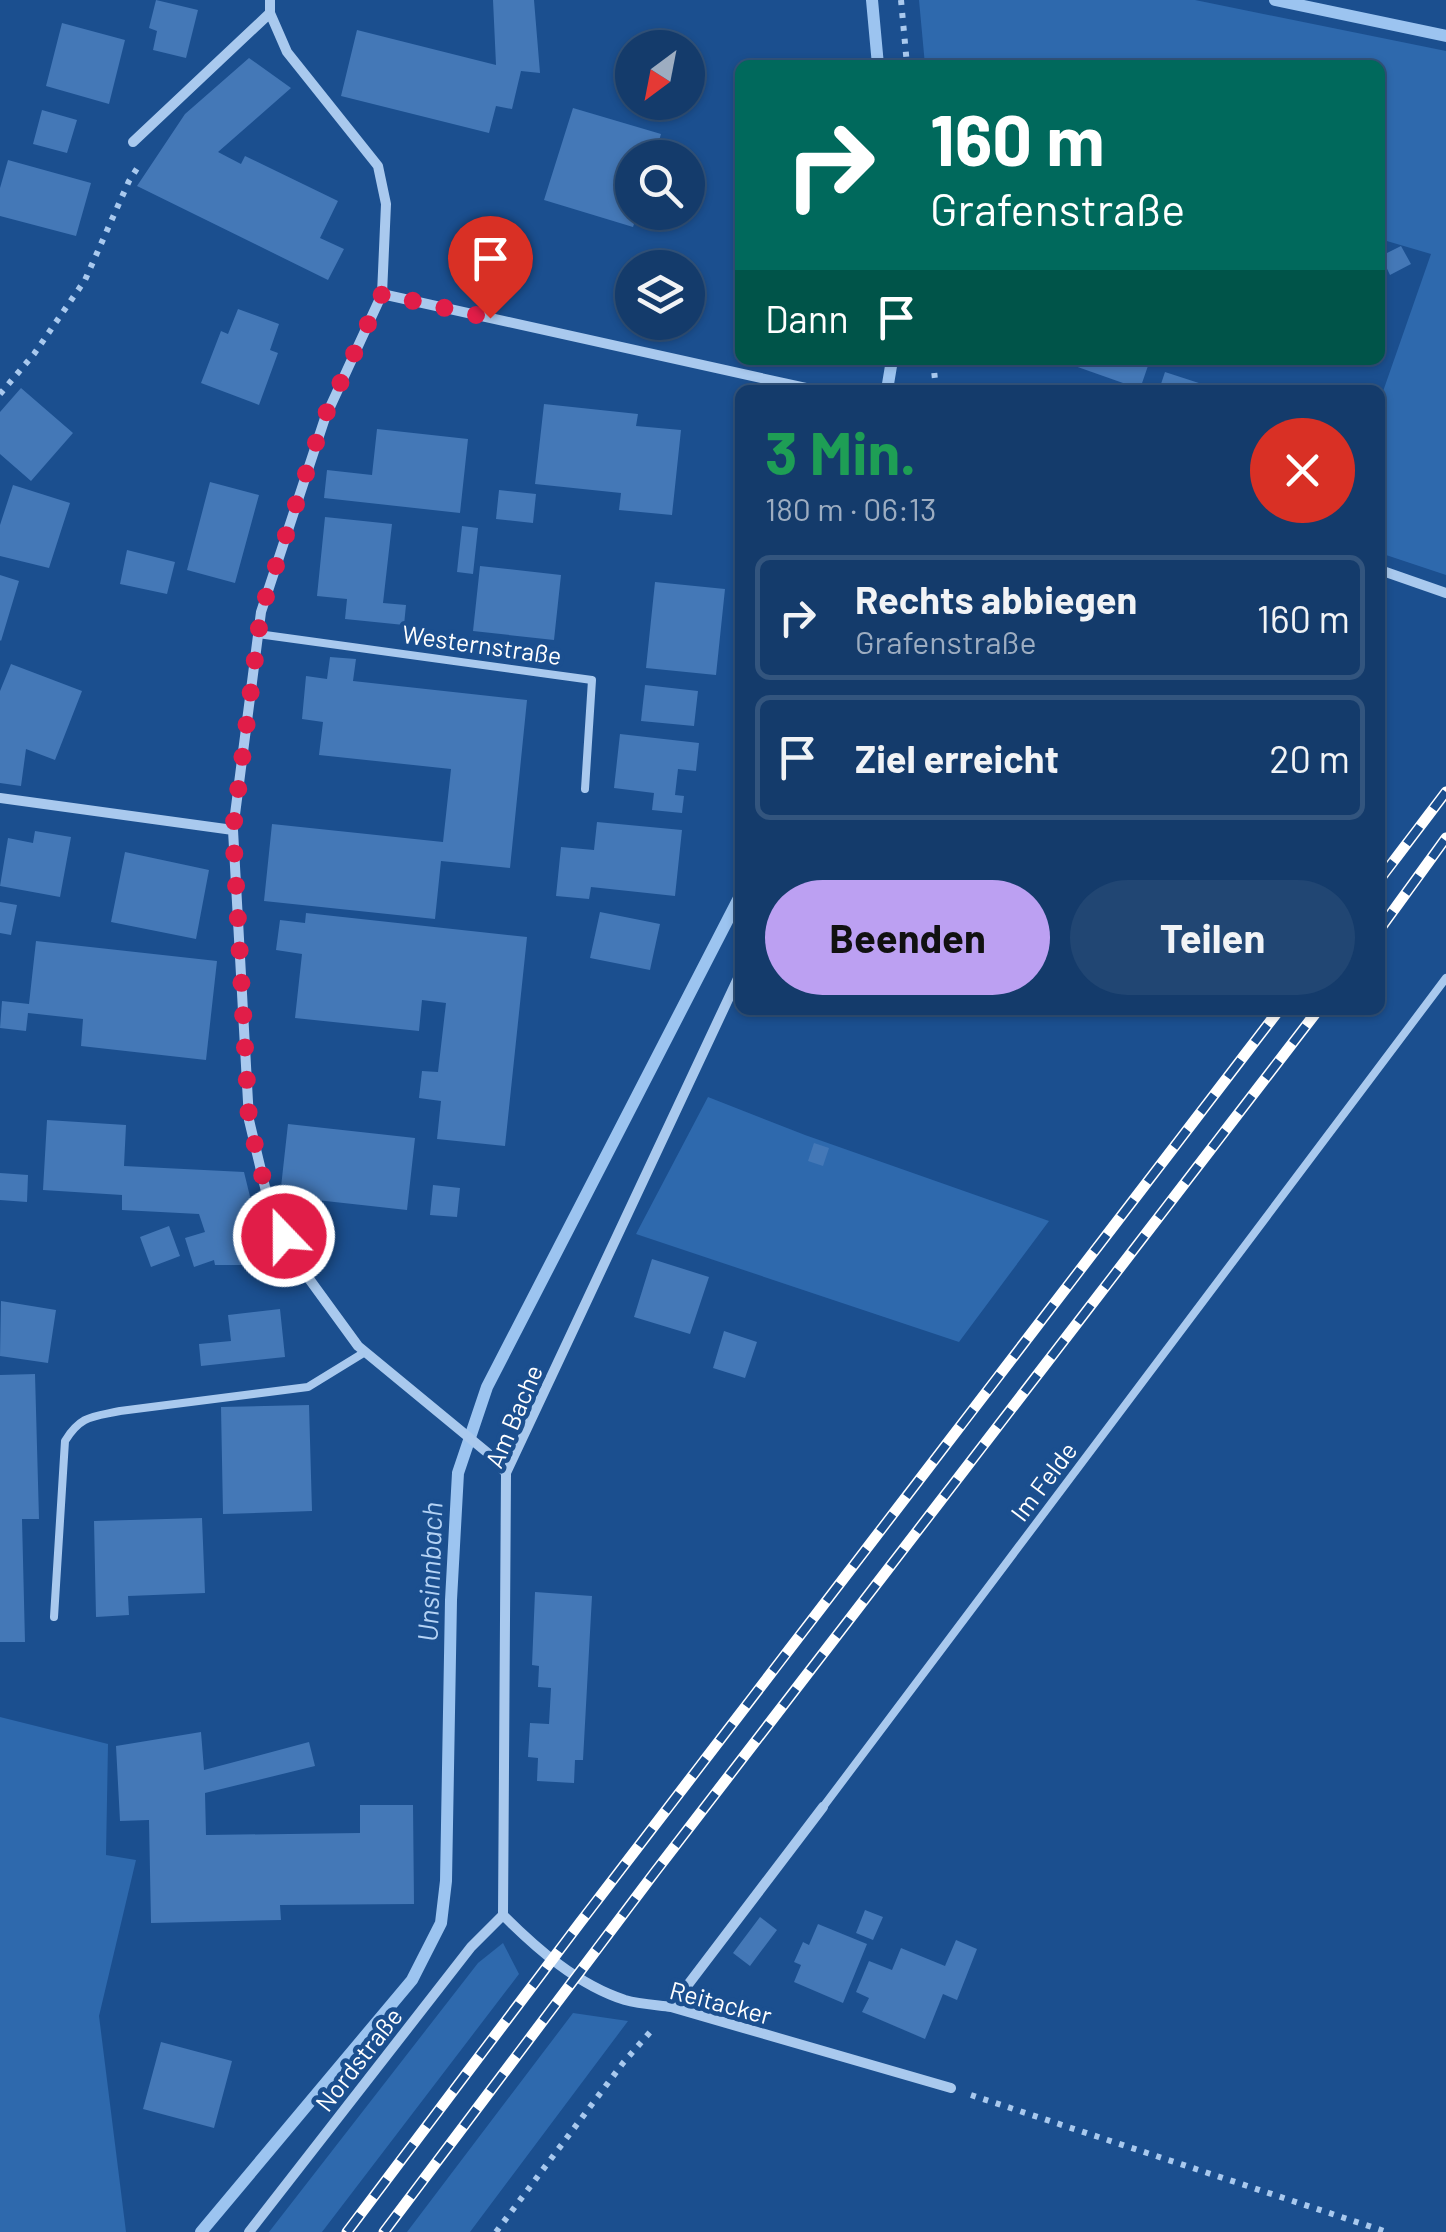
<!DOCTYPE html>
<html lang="de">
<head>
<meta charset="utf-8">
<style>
  body { margin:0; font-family:Barlow,sans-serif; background:#214673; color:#f1f3f6; height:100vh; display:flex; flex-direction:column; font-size:38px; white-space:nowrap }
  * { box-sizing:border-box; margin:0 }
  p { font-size:32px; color:#9dadc1 }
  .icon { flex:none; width:55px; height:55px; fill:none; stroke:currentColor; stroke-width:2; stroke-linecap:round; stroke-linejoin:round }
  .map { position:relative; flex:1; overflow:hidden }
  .drawer { position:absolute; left:735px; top:385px; width:650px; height:630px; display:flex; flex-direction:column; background:#143b6b; border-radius:15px; box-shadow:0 2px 8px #0004,0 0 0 2px #33557e }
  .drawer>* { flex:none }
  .top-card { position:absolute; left:735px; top:60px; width:650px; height:305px; border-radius:15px; box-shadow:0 2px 8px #0004,0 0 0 2px #33557e; background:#00695c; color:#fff; overflow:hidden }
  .needle { width:65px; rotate:212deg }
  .tools { position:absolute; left:615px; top:30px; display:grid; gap:20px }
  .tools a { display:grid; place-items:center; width:90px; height:90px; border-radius:50%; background:#143b6b; box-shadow:0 2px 8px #0004,0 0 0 2px #33557e; font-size:50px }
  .pin { position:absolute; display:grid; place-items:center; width:85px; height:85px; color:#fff; margin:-102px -42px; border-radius:50% 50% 50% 0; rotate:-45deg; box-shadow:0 0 10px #0007 }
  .pin .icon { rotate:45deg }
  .me { position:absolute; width:110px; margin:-55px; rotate:338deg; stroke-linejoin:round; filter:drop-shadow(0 0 8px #0008) }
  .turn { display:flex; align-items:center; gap:35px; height:210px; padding:0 30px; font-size:45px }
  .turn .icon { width:130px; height:130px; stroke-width:2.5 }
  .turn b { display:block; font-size:70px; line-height:85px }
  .then { display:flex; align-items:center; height:95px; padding:0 30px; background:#0003; gap:20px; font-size:38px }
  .round { display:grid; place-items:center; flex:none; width:105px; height:105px; border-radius:52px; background:#214673 }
  .overview { display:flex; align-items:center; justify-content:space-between; height:170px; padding:0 30px }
  h1 { font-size:60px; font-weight:700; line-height:75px; color:#1e9e55 }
  .primary-button { display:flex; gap:20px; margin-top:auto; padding:20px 30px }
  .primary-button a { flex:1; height:115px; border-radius:60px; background:#bca0f2; color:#111; font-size:40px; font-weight:700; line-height:115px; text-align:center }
  .primary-button a+a { background:#214673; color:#f1f3f6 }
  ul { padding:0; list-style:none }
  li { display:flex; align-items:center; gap:30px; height:125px; margin:0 20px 15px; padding:0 10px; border:5px solid #33557e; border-radius:15px }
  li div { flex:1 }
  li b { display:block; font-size:38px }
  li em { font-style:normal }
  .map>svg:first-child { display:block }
</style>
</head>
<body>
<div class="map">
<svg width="1446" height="2232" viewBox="0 0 1446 2232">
  <rect width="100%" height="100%" fill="#1b4f8f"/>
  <path fill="#2e69ad" d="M 919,0 L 1195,0 L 1446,51 L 1446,575 L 1380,553 L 1380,400 L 1431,254 L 1380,239 L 1380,65 L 925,65 Z
    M 708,1097 L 805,1135 L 1049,1221 L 959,1342 L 636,1234 Z
    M 0,1717 L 108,1744 L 106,1855 L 136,1860 L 99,2016 L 126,2232 L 0,2232 Z
    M 503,1943 L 519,1974 L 322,2232 L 269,2232 L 478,1963 Z
    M 573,2013 L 628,2021 L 470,2232 L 407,2232 Z"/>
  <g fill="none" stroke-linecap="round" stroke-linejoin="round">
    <path stroke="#9cc4f0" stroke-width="12" d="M 872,0 L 878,65
      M 1275,0 L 1446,36
      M 887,390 L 892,360
      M 201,2232 L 412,1980 L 441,1923 L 446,1881 L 451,1600 L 458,1473 L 487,1387 L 740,896"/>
  </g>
  <path fill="#4478b7" d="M 156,0 L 198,10 L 186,58 L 153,50 L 157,31 L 149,28 Z
    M 493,0 L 534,0 L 540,73 L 521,71 L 512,109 L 496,106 L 489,133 L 341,96 L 357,30 L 496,65 Z
    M 62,23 L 125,40 L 109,104 L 46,86 Z
    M 249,58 L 291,88 L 218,152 L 241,164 L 245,156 L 338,201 L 320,238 L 344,249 L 328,280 L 137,186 L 185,114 Z
    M 573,108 L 661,134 L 654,158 L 632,158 L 632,212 L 638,212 L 633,227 L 544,200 Z
    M 42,110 L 77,120 L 67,153 L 33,144 Z
    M 8,160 L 91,183 L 76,236 L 0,216 L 0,188 Z
    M 1401,246 L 1411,264 L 1390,275 L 1381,256 Z
    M 238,309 L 279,324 L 270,350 L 278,353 L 259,405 L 201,383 L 221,331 L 228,334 Z
    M 1074,360 L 1150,360 L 1140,389 L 1072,365 Z
    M 1165,372 L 1205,385 L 1217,390 L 1159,390 Z
    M 21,388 L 73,433 L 31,481 L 0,454 L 0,412 Z
    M 544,404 L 638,414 L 636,426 L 681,430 L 672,515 L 619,510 L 621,493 L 535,484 Z
    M 377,429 L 468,439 L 460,513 L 324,498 L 327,470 L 372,475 Z
    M 210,482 L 259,495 L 235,583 L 187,570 Z
    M 13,485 L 70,503 L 49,568 L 0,556 L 0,525 Z
    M 499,490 L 536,494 L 533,523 L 496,519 Z
    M 325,517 L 392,524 L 383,603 L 406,605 L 404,625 L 345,619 L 347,599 L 317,596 Z
    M 462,526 L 478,528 L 473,574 L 457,572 Z
    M 127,550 L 175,562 L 167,594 L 120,584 Z
    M 480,566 L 561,575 L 554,640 L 473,631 Z
    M 0,575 L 19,581 L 1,641 L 0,640 Z
    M 655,582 L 725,589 L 716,675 L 646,668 Z
    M 330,657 L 356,659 L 353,681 L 527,700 L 510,868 L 441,861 L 435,919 L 264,901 L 272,824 L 443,842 L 451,769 L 319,755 L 323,722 L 302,719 L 306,676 L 327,679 Z
    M 11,664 L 82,691 L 55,760 L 26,749 L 21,786 L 0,783 L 0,691 Z
    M 645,685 L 698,691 L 694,726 L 641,721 Z
    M 620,734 L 699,743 L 696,771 L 678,769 L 675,795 L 684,796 L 682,813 L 652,810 L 654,793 L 614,788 Z
    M 597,822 L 682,830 L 675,896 L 591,887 L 589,899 L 556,896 L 561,847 L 594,850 Z
    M 35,831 L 71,837 L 60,897 L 0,886 L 8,838 L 33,843 Z
    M 125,852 L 209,870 L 196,939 L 111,922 Z
    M 0,902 L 17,905 L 11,935 L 0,933 Z
    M 600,912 L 660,924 L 650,970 L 590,958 Z
    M 306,913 L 527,937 L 505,1146 L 437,1139 L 441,1101 L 419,1098 L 422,1071 L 438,1072 L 446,1003 L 422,1000 L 419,1031 L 295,1018 L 302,954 L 276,950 L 280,920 L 305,923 Z
    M 36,941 L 217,961 L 206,1060 L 81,1046 L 83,1019 L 28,1013 L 26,1031 L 0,1028 L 2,1001 L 29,1004 Z
    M 47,1120 L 126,1125 L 124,1166 L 244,1172 L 255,1217 L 271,1265 L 215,1265 L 214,1260 L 194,1267 L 185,1238 L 205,1232 L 199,1214 L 122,1210 L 122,1195 L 43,1190 Z
    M 288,1124 L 415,1138 L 407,1210 L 280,1196 Z
    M 814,1143 L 829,1148 L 823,1166 L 808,1161 Z
    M 0,1173 L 28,1175 L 27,1202 L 0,1200 Z
    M 433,1185 L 460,1188 L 457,1217 L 430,1215 Z
    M 169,1226 L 180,1256 L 151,1267 L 140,1237 Z
    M 652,1259 L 709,1277 L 690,1334 L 634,1317 Z
    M 1,1301 L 56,1310 L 48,1363 L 0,1356 Z
    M 280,1309 L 285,1357 L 201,1366 L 199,1344 L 231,1341 L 228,1315 Z
    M 724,1331 L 757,1342 L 745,1378 L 713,1368 Z
    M 35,1374 L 39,1519 L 22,1519 L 25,1642 L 0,1642 L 0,1375 Z
    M 309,1405 L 312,1511 L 223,1514 L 221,1407 Z
    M 202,1518 L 205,1593 L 128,1596 L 129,1615 L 96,1617 L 94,1521 Z
    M 535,1592 L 592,1596 L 583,1760 L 575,1760 L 574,1783 L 537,1781 L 538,1758 L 528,1757 L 530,1723 L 549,1724 L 551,1688 L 538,1687 L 539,1666 L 532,1665 Z
    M 201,1732 L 204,1770 L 309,1742 L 315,1766 L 205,1793 L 206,1835 L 360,1833 L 360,1805 L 413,1805 L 414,1904 L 280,1905 L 281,1920 L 151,1923 L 149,1820 L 120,1821 L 116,1746 Z
    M 865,1910 L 883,1917 L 873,1940 L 856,1933 Z
    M 760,1917 L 777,1930 L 750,1966 L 733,1953 Z
    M 818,1924 L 867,1944 L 843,2003 L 794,1982 L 801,1965 L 794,1962 L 803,1942 L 809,1945 Z
    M 956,1940 L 977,1949 L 957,2000 L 943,1994 L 925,2039 L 862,2012 L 869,1998 L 856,1992 L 869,1961 L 892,1970 L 901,1948 L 945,1966 Z
    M 161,2042 L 232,2061 L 214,2128 L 143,2109 Z"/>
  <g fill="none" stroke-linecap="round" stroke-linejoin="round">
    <path stroke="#a9c9ee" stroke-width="6" stroke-dasharray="5 8" stroke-linecap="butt" d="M 901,0 L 907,65
      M 933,360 L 936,390
      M 0,394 L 34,354 L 85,280 L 129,181 L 138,167
      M 971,2095 L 1387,2232
      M 496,2232 L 623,2063 L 651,2031"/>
    <path stroke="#a9c9ee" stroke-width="8" d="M 258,634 L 592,680 L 585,789
      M 54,1617 L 65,1441 C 81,1415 93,1417 120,1411 L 308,1387 L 365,1352
      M 823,1807 L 1446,978"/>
    <path stroke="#a9c9ee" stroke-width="10" d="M 270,13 L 287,52 L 378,166 L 386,204 L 382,294 L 325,418 L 261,612 L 233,830 L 249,1120 L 270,1208 L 299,1265 L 358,1346 L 489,1454 L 506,1473
      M 133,142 L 270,13 L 270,0
      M 382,294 L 815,390
      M 1380,570 L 1446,593
      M 0,798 L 233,830
      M 503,1915 L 506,1473 L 740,974
      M 503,1915 C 537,1949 578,1985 625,2000 C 639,2004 656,2005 671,2007 L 951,2088
      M 671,2007 L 823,1807
      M 249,2232 L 471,1947 L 503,1915"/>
    <g stroke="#fff" stroke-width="11">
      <path id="rail" d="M 1380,879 L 1446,792
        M 1380,929 L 1446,838
        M 347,2232 L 579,1924 L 1279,1010
        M 384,2232 L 655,1872 L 1318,1010"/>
    </g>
    <use href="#rail" stroke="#1b4f8f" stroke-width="8" stroke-dasharray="22" stroke-linecap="butt"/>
  </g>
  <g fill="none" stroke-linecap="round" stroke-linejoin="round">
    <path stroke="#e11d48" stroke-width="18" stroke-dasharray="0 32.4" d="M 284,1236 L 270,1208 L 249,1120 L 233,830 L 261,612 L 324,418 L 382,294 L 490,318"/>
  </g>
  <g text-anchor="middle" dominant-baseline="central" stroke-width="9" stroke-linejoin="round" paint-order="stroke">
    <g font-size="25" fill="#fff" stroke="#1b4f8f">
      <text transform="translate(482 644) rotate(8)">Westernstraße</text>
      <text transform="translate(513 1416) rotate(-67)">Am Bache</text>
      <text transform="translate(1043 1481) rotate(-53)">Im Felde</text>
      <text transform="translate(721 2002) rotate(15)">Reitacker</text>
      <text transform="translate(358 2059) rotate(-52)">Nordstraße</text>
    </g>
    <g font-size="28" font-style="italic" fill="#b5d3f5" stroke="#1b4f8f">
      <text transform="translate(429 1572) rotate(-88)">Unsinnbach</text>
    </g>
  </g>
</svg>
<div class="tools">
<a><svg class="needle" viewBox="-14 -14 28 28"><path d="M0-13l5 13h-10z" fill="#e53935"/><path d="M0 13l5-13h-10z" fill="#9dadc1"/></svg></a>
<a><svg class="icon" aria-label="search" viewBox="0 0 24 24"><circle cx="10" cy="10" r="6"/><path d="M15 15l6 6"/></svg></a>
<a><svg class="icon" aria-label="layers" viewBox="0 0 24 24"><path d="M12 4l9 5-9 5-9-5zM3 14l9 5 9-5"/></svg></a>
</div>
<div class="pin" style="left:490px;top:318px;background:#d93025"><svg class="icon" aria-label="arrive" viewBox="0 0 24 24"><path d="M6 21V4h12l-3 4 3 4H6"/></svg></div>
<svg class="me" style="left:284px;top:1236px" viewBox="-20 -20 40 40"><circle r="17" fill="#e11d48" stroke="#fff" stroke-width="3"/><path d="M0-11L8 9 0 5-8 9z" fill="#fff"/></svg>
<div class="top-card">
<div class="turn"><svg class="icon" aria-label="right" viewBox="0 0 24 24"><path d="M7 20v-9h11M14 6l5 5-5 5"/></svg><div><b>160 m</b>Grafenstraße</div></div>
<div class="then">Dann<svg class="icon" aria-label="arrive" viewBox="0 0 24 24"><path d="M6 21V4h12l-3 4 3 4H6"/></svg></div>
</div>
<section class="drawer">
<div class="overview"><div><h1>3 Min.</h1><p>180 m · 06:13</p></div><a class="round" style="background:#d93025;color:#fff"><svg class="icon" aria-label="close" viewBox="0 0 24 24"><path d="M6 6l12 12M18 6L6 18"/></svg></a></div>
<ul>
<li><svg class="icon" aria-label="right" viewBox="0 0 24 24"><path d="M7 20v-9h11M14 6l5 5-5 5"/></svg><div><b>Rechts abbiegen</b><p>Grafenstraße</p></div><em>160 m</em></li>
<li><svg class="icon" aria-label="arrive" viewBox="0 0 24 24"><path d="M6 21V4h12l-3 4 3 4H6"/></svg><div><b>Ziel erreicht</b></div><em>20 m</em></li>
</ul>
<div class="primary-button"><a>Beenden</a><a>Teilen</a></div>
</section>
</div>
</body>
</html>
